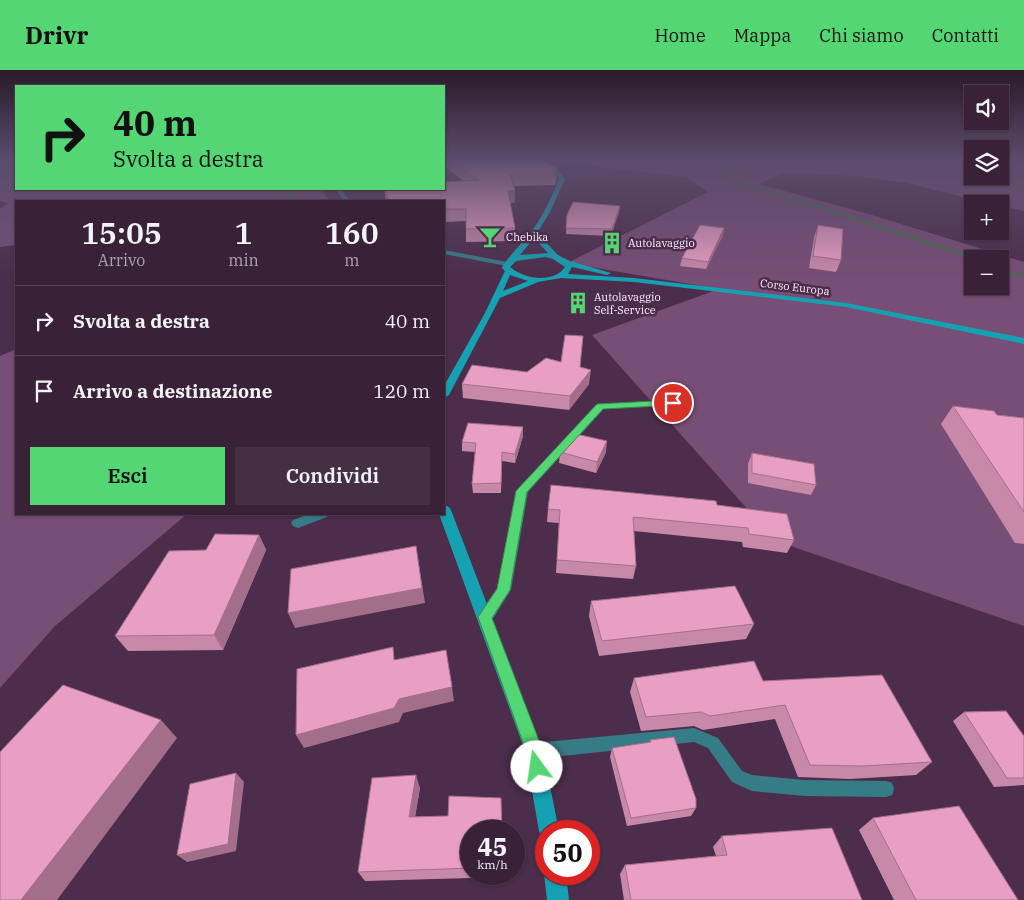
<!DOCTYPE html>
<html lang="it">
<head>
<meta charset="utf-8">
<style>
  body { margin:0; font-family:"IBM Plex Serif",serif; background:#442f43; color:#f1f3f6; height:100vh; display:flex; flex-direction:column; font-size:19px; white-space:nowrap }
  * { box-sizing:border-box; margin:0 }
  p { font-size:16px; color:#aba4ae }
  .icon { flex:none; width:28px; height:28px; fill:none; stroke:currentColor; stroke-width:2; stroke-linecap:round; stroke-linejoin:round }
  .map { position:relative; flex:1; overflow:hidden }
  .panel { position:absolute; left:15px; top:130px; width:430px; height:315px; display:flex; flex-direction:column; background:#392238; border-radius:0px; box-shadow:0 1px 4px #0004,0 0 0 1px #533f53 }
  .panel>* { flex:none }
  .top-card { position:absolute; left:15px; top:15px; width:430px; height:105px; border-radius:0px; box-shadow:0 1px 4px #0004,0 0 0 1px #533f53; background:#53d673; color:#111; overflow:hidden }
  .controls { position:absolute; left:964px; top:15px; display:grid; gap:10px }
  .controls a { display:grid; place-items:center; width:45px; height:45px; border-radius:0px; background:#392238; box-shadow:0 1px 4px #0004,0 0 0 1px #533f53; font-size:25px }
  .speed { position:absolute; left:460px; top:750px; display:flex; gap:10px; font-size:25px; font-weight:700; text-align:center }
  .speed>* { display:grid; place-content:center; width:65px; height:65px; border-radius:50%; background:#392238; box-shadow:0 1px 4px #0004,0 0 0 1px #533f53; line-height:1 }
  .speed small { font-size:12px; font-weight:400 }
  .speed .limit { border:8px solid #d22; background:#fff; color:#111 }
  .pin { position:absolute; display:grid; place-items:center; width:42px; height:42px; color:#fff; margin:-21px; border:2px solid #fff; border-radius:50%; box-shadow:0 1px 5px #0007 }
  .me { position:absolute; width:55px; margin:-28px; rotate:346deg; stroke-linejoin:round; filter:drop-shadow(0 0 4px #0008) }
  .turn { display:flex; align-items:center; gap:18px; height:105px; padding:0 15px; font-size:22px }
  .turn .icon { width:65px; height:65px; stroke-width:2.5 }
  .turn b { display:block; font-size:35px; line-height:42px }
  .eta { display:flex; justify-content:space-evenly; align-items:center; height:85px; text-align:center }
  .eta b { font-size:30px; font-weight:600; line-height:35px }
  .button { display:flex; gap:10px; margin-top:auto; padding:10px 15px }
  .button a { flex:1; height:58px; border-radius:0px; background:#53d673; color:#111; font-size:20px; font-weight:600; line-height:58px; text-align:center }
  .button a+a { background:#442f43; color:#f1f3f6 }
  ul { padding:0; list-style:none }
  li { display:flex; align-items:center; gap:15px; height:70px; padding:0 15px; border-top:1px solid #533f53 }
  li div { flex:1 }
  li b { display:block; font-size:19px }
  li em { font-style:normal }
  header { display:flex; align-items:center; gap:30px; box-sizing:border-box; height:70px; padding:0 25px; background:#53d673; color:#111 }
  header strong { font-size:24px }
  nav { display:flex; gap:28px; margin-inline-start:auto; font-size:18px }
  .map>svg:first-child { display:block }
</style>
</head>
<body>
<header>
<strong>Drivr</strong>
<nav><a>Home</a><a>Mappa</a><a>Chi siamo</a><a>Contatti</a></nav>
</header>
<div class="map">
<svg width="1024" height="830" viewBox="0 0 1024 830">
  <rect width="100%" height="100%" fill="#4c2d4b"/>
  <path fill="#774e75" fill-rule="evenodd" d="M 0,90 L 16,90 L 16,119 L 320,119 L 330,131 L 16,131 L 16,175 L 0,177 L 0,139 L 8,133 L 0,131 Z
    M 544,90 L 972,90 L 972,106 L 1000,106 L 1000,90 L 1024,91 L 1024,141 L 1000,136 L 1000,134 L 992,134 L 907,113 L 856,106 L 783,103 L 759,114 L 872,145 L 1024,192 L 1024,556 L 776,471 L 592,265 L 719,219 L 567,193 L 708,122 L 687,107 ZM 972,189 L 1000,189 L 1000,216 L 972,216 Z
    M 16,279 L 16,444 L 187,444 L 55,556 L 0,618 L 0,286 Z"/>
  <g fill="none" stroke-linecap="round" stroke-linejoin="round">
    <path fill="#3a7746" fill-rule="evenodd" d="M 724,90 L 728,90 L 739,97 L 739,101 L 731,109 L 737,112 L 820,136 L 980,189 L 973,189 L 818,138 L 735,114 L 728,109 L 737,100 L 737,97 Z
      M 275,119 L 278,119 L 294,124 L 300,131 L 297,131 L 292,126 Z
      M 1000,198 L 1024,206 L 1024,208 L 1000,200 Z"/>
    <path fill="#367c87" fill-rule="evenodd" d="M 694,658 L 718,668 L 742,701 L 752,705 L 805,710 L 886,711 L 892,713 L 894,719 L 892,725 L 886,727 L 805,726 L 752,721 L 732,712 L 708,678 L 694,672 L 534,689 L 529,686 L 526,681 L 529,676 L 534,673 Z"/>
    <path fill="#367c87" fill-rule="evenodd" d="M 335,119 L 341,119 L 350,131 L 344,131 Z
      M 444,180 L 507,192 L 511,194 L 507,196 L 444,184 Z
      M 673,330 L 678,333 L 677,335 L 604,339 L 528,422 L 511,520 L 491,552 L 485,554 L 479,552 L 477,547 L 497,518 L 516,421 L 597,334 Z
      M 309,444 L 329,444 L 327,447 L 298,458 L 293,456 L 291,453 L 293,450 Z"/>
    <path fill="#16a1b2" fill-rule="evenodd" d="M 538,90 C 551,90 558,99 565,109 L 550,142 L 537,163 L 558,185 L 570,191 L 611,203 L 607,205 L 572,197 L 568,204 L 634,208 L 846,233 L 1024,268 L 1024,274 L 846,237 L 634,212 L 561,208 L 538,212 L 500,228 L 449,325 L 444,328 L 444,316 L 485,243 L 505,201 L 502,198 C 504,191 525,170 532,161 C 543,145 552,127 559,109 L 552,99 ZM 534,168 L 548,183 L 520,185 ZM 545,187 L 553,189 L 565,197 C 553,214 524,209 510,197 L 516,191 ZM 510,205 L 528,211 L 503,221 Z
      M 444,435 L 449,437 L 451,440 L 543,681 L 559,761 L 546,761 L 546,770 L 542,768 L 539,761 L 525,681 L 439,444 L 444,444 Z
      M 546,799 L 546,804 L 566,804 L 569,830 L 547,830 L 544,804 Z"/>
  </g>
  <path fill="#c889a8" d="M 444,90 L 540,90 L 557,98 L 557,109 L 555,115 L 513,116 L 515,120 L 515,132 L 510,133 L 515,158 L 515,171 L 466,172 L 466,151 L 444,152 L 444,131 L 386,131 L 384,119 L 464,111 L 444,96 Z
    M 620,136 L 619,142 L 611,166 L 566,164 L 567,145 Z
    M 818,155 L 841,190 L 836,202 L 809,198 L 814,167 Z
    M 724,158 L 723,165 L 706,199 L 680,196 L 682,188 Z
    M 527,302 L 589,314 L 569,340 L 463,328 L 462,314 Z
    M 953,336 L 997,345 L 1024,348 L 1024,474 L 1015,473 L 941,354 Z
    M 523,357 L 523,366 L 515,393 L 502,391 L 501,423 L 473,423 L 472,414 L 475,382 L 462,381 L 462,372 Z
    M 560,382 L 606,382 L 596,403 L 559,393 Z
    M 752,383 L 816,415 L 811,425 L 748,413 L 748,394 Z
    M 717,435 L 794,470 L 787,483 L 743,477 L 742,472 L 634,461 L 636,496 L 633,509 L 556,503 L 559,453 L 547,452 L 548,439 Z
    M 259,465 L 266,480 L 223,580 L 128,581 L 115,566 L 206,480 Z
    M 591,531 L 754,554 L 746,569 L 599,586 L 589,546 Z
    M 634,608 L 763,611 L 932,692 L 916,705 L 850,709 L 798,707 L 775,649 L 703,660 L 694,656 L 641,661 L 630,622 Z
    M 964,642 L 1024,666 L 1024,715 L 994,717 L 953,651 Z
    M 650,670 L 696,738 L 691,746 L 627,756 L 610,687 L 612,678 L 650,672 Z
    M 420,718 L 415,747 L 448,746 L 471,761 L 471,804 L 504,804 L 504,807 L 365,811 L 358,802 Z
    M 873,748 L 1018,830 L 894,830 L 859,760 Z
    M 722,766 L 862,830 L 624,830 L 620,804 L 625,795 L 716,786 L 713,777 Z"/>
  <path fill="#a36f88" d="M 557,98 L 557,109 L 555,115 L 555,104 Z
    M 515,120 L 515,132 L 508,133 L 508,121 Z
    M 620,136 L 619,142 L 611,166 L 612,159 Z
    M 724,158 L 723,165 L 706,199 L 708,192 Z
    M 591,300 L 589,314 L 569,340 L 570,326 Z
    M 523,357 L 523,366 L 515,393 L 515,384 Z
    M 607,371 L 606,382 L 596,403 L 597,392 Z
    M 259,465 L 266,480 L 223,580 L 214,565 Z
    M 416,476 L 425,533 L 295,558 L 288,543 Z
    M 452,617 L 454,631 L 403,643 L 399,652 L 304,678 L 296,665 L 399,629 Z
    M 161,650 L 177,668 L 57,830 L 21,830 Z
    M 236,703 L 244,712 L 236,781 L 187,792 L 177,785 Z
    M 416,705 L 420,718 L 413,758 L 409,747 Z"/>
  <path fill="#e99fc3" stroke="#a36f88" d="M 450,90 L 540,90 L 557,98 L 555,104 L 510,105 L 515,120 L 508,121 L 515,158 L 466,159 L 466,139 L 444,139 L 444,131 L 388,131 L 385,119 L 444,119 L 444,112 L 479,110 Z
    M 573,132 L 620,136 L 612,159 L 566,158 L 567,145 Z
    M 700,155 L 724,158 L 708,192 L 682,188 Z
    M 818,155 L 843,159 L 841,190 L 813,186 Z
    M 565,265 L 583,266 L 580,297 L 591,300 L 570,326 L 462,314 L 472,295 L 527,302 L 546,288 L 561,292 Z
    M 953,336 L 994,341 L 997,345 L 1024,348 L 1024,442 Z
    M 468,353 L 523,357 L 515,384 L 502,382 L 501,413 L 472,414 L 476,373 L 462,372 Z
    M 576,364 L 607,371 L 597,392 L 560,382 Z
    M 752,383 L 814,394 L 816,415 L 752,403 Z
    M 551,415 L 716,431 L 717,435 L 787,444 L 794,470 L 749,464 L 748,458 L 633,447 L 636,496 L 557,490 L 560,440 L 548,439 Z
    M 215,464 L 259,465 L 214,565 L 115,566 L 169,481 L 206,480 Z
    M 416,476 L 422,518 L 288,543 L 291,499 Z
    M 735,516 L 754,554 L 602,571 L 591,531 Z
    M 393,577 L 394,590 L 446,580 L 452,617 L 399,629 L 394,638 L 296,665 L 297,599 Z
    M 754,591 L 763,611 L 882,605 L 932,692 L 863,696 L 810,695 L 785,635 L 710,646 L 701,642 L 646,647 L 634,608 Z
    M 63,615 L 161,650 L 21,830 L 0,830 L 0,682 Z
    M 1006,641 L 1024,666 L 1024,708 L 1007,708 L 964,642 Z
    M 674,667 L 696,729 L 696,738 L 631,748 L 612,678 L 651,672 L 650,670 Z
    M 236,703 L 228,774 L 177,785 L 190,714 Z
    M 416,705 L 409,747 L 448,746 L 449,726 L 501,728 L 502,761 L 471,761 L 471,798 L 358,802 L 372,708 Z
    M 959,736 L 1018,830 L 916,830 L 873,748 Z
    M 832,758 L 862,830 L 631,830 L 625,795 L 727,785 L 722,766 Z"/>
  <linearGradient id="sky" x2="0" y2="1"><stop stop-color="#2a1929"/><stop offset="0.43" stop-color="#5b4c6c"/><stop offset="1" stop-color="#5b4c6c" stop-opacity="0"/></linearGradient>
  <rect width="1024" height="207" fill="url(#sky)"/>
  <path fill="#53d673" stroke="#368b4b" d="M 673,330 L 677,331 L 677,335 L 603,339 L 527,422 L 510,520 L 492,548 L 543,681 L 546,697 L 543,703 L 537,706 L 531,703 L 526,681 L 478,547 L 497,519 L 516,421 L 597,334 Z"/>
  <defs>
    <g id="bar-bare" transform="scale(1.725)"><path d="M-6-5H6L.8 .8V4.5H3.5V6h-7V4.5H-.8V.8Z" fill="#53d673" stroke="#4c2d4b" stroke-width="2.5" paint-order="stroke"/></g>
    <g id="building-bare" transform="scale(1.725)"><path d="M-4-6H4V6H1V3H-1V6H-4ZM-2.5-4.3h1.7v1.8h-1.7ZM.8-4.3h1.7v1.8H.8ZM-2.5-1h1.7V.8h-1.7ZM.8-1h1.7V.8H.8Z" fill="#53d673" stroke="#4c2d4b" stroke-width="2.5" paint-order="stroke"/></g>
  </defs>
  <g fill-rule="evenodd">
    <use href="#bar-bare" x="490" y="167"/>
    <use href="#building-bare" x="612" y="173"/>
    <use href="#building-bare" x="578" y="233"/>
  </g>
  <g text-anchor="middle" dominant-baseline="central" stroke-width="5" stroke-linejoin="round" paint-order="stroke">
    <g font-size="11" fill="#ffeafd" stroke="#4c2d4b" text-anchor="start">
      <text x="506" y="167">Chebika</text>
      <text x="628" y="173">Autolavaggio</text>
      <text x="594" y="227">Autolavaggio<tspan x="594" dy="13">Self-Service</tspan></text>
    </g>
    <g font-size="11" fill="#ffeafd" stroke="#4c2d4b">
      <text transform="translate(795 217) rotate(7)">Corso Europa</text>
    </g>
  </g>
</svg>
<div class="controls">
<a><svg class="icon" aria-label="sound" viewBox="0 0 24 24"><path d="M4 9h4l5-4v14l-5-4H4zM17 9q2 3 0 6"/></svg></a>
<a><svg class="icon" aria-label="layers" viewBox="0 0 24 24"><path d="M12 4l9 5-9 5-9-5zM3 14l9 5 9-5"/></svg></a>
<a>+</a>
<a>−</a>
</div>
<div class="speed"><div>45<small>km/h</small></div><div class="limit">50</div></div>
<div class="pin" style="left:673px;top:333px;background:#d93025"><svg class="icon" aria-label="arrive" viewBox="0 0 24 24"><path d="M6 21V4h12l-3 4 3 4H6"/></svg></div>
<svg class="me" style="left:537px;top:697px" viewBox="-20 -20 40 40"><circle r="19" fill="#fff"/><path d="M0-13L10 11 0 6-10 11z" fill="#53d673"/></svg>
<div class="top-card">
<div class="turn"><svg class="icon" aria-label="right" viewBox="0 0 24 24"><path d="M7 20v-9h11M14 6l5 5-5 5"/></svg><div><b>40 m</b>Svolta a destra</div></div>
</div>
<section class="panel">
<div class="eta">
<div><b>15:05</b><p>Arrivo</p></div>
<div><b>1</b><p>min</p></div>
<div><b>160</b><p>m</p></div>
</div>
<ul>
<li><svg class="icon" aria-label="right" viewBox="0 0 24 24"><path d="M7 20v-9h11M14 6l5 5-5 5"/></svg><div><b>Svolta a destra</b></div><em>40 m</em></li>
<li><svg class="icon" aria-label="arrive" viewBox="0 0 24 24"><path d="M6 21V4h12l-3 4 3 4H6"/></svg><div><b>Arrivo a destinazione</b></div><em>120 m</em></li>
</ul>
<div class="button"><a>Esci</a><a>Condividi</a></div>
</section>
</div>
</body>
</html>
